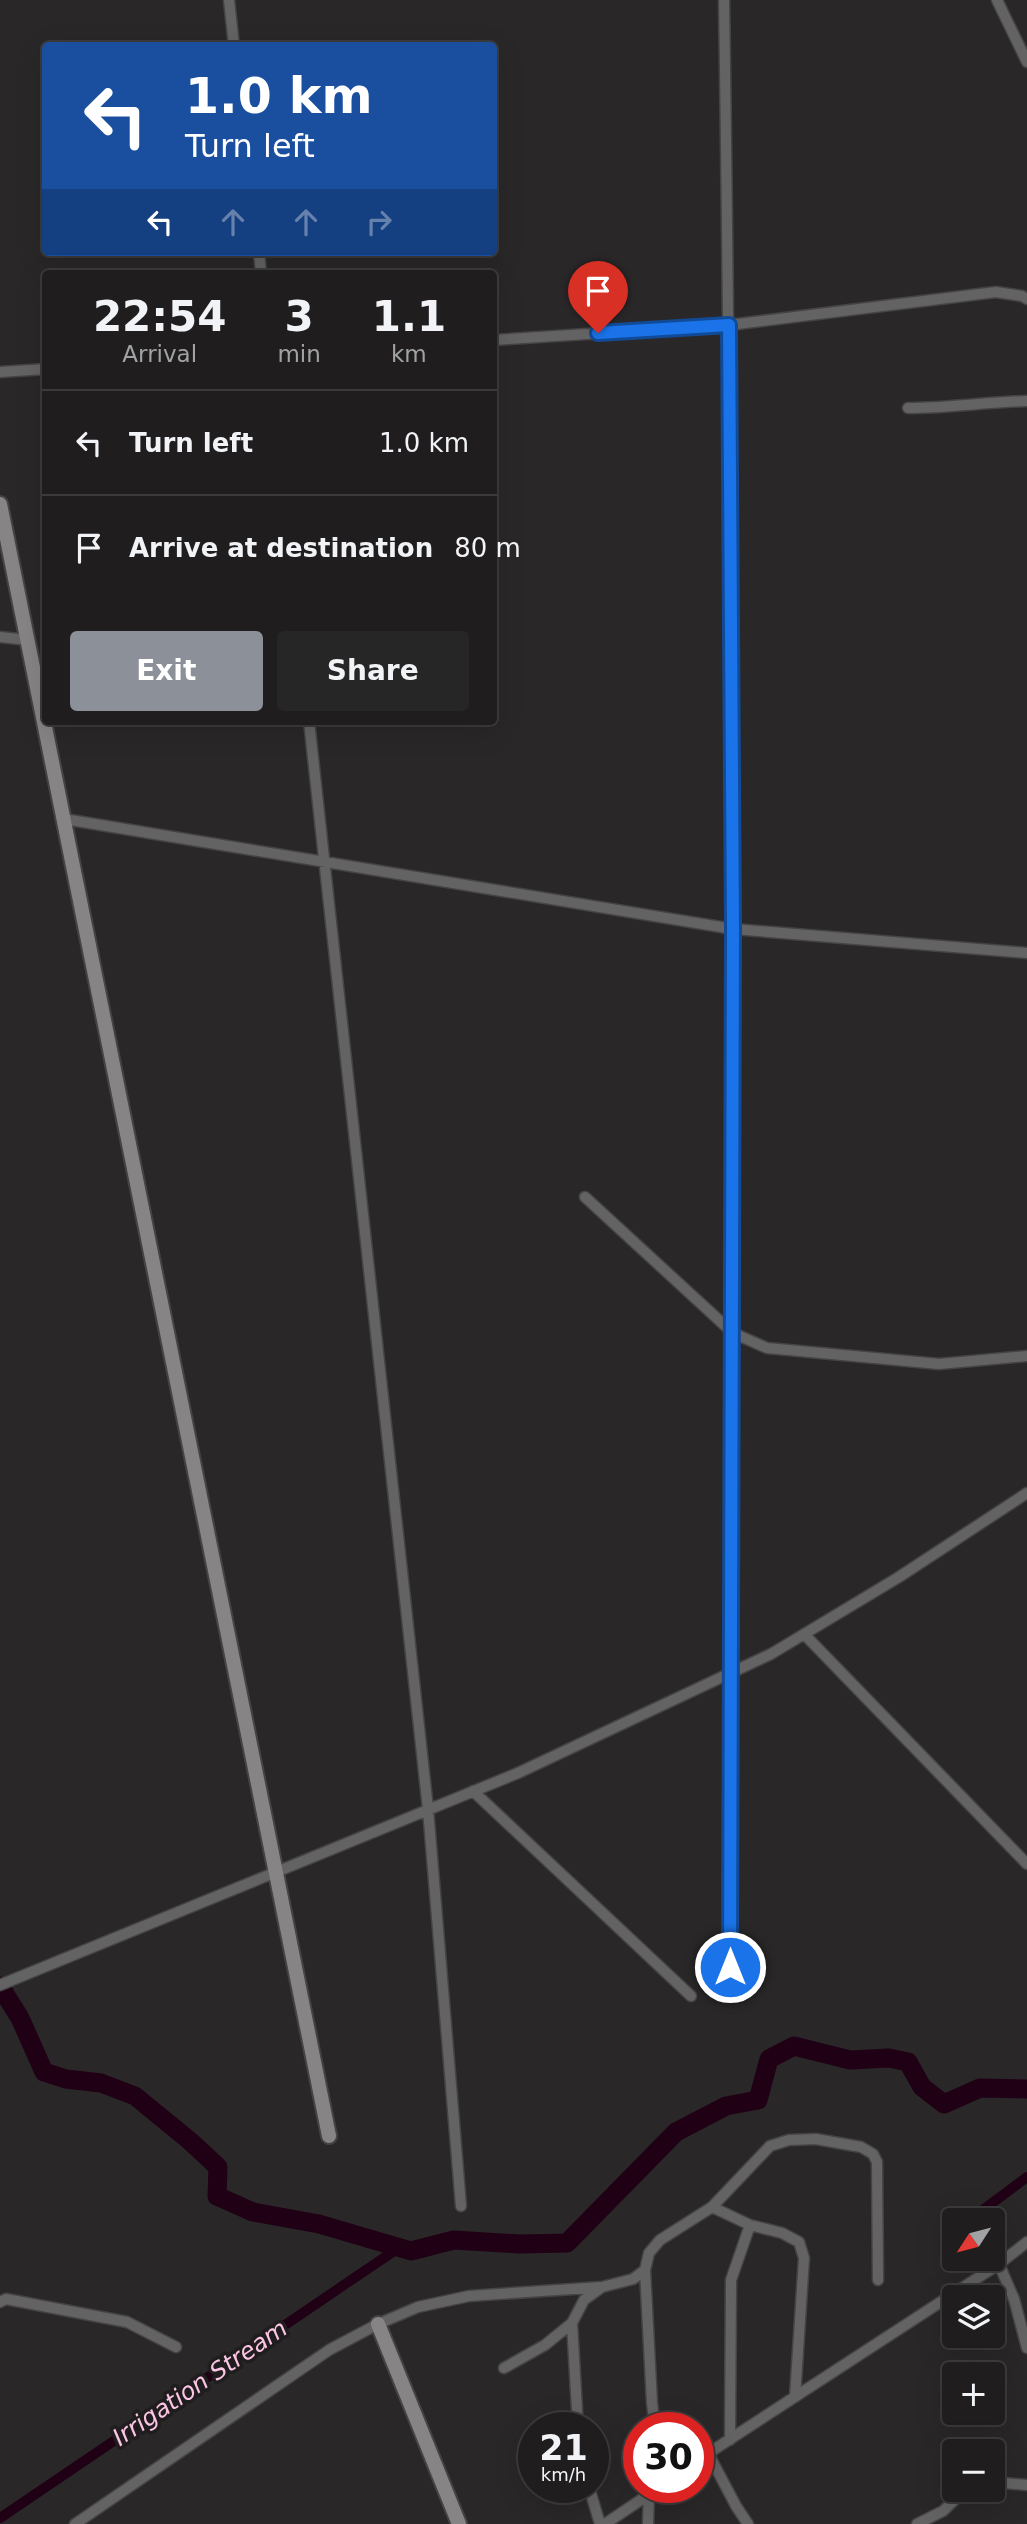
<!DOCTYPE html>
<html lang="en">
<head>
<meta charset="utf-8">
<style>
  body { margin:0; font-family:"DejaVu Sans",sans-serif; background:#272627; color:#f1f3f6; height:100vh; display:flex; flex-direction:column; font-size:26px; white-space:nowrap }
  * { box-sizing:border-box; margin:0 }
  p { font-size:23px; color:#a1a2a4 }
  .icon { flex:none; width:38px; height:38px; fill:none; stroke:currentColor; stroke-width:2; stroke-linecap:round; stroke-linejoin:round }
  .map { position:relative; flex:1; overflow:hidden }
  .drawer { position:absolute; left:42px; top:270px; width:455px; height:455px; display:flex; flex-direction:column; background:#1f1d1e; border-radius:7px; box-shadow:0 7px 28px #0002,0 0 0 2px #3c3b3c }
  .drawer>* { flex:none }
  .guide { position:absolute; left:42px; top:42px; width:455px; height:214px; border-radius:7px; box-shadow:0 7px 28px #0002,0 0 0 2px #3c3b3c; background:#1a4fa0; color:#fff; overflow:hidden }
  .needle { width:46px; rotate:234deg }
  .fabs { position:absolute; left:942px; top:2208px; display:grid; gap:14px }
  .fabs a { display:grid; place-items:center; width:63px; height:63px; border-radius:7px; background:#1f1d1e; box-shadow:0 7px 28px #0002,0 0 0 2px #3c3b3c; font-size:35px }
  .speed { position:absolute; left:518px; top:2412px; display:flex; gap:14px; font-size:35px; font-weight:700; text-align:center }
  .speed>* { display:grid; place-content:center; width:91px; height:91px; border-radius:50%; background:#1f1d1e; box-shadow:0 7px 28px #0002,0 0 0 2px #3c3b3c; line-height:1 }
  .speed small { font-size:18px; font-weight:400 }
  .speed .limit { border:10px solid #d22; background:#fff; color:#111 }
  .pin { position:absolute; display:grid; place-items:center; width:60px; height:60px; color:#fff; margin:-72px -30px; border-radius:50% 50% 50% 0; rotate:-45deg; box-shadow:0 0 7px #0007 }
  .pin .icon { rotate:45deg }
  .me { position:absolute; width:77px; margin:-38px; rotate:0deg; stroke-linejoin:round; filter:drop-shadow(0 0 5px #0008) }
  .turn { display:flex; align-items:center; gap:24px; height:147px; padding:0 28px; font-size:32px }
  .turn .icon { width:91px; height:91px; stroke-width:2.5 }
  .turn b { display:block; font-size:49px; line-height:60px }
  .lanes { display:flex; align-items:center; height:66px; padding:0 28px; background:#0003; justify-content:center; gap:35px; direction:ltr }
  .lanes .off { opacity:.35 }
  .eta { display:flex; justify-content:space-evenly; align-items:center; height:119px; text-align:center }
  .eta b { font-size:42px; font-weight:700; line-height:49px }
  .button { display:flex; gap:14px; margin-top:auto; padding:14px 28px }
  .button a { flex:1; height:80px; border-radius:7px; background:#8c9099; color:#fff; font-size:28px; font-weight:700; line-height:80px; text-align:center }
  .button a+a { background:#272627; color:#f1f3f6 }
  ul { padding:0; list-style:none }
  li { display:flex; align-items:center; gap:21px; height:105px; padding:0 28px; border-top:2px solid #3c3b3c }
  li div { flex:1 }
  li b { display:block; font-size:26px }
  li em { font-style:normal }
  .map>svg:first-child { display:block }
</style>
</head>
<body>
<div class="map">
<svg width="1027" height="2524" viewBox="0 0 1027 2524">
  <rect width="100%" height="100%" fill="#292728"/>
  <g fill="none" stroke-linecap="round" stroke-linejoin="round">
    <path stroke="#200015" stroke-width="10" d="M 968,2221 L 1027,2177
      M 949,2235 L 954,2232
      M 0,2518 L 400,2247"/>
    <path stroke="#200015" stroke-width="19" d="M 0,1986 L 20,2018 L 44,2072 L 66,2079 L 101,2083 L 135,2096 L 190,2141 L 218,2167 L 217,2196 L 253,2212 L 319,2224 L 411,2251 L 454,2240 L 520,2244 L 567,2243 L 676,2132 L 726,2106 L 758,2100 L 769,2059 L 794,2046 L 850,2060 L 889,2058 L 908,2062 L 922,2087 L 944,2104 L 980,2088 L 1027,2089"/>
    <g stroke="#454344" stroke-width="13">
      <path id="street" d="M 229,0 L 234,46
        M 724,0 C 734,656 733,1311 730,1967
        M 997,0 L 1027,62
        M 259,252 L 261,273
        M 494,340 L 729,325 L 996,292 L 1022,296 L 1027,299
        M 0,372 L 46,369
        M 908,408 C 948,408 987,402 1027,401
        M 0,637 L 28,640
        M 309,721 L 428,1809 L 461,2206
        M 64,819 L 733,929 L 1027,953
        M 585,1197 L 733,1333 L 767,1348 L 939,1364 L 1027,1356
        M 804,1634 L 1027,1864
        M 473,1791 L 691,1996
        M 0,1985 L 518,1773 L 771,1654 L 899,1577 L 1027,1493
        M 712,2207 L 750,2225 L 782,2233 L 799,2242 L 804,2258 L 795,2397
        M 999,2264 L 1014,2299 L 1027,2348
        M 645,2270 L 652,2403 L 655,2427
        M 0,2302 L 6,2299 L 127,2322 L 176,2347
        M 572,2323 L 578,2427
        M 504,2368 L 545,2345 L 572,2323 L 584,2300 L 602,2287 L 633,2279 L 645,2270 L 649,2253 L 660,2240 L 712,2207 L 770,2146 L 789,2140 L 816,2139 L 861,2147 L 873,2154 L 877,2162 L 878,2280
        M 730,2440 L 731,2280 L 750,2225
        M 708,2453 L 736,2506 L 748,2524
        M 698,2460 L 999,2264 L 1027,2242
        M 992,2482 L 1027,2485
        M 589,2487 L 600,2524
        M 75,2524 L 329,2350 L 378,2324 L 418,2307 L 469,2296 L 602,2287
        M 605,2524 L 660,2487
        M 648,2524 L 649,2494
        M 917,2524 L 943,2511 L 965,2490"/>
    </g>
    <g stroke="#454344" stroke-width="18">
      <path id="secondary" d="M 0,504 L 329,2136
        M 378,2324 L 459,2524"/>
    </g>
    <use href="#street" stroke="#646364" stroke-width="10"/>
    <use href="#secondary" stroke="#878486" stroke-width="14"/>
  </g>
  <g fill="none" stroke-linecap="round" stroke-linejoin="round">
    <g stroke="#114b97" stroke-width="18">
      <path id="route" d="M 598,333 L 729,325 L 733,929 L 730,1967"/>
    </g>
    <use href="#route" stroke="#1a73e8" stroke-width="12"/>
  </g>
  <g text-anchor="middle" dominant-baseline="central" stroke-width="7" stroke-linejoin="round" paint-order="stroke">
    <g font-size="24" font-style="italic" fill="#fcc5e4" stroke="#201d1f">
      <text transform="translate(200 2383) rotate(-34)">Irrigation Stream</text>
    </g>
  </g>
</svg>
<div class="fabs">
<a><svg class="needle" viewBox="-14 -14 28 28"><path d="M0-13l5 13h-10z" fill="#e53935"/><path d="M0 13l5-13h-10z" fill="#a1a2a4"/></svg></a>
<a><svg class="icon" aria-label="layers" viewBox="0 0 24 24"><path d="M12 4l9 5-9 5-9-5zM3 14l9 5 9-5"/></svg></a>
<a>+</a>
<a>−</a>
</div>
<div class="speed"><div>21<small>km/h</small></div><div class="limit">30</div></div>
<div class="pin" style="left:598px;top:333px;background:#d93025"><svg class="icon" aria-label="arrive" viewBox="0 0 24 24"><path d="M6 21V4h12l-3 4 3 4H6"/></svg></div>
<svg class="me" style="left:730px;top:1967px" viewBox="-20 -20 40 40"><circle r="17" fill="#1a73e8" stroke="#fff" stroke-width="3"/><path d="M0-11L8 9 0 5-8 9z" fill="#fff"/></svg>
<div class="guide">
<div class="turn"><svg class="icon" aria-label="left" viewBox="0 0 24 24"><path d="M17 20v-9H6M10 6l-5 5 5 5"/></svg><div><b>1.0 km</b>Turn left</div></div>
<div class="lanes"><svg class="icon" aria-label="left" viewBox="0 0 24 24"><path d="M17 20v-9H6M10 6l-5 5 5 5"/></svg><svg class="icon off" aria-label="ahead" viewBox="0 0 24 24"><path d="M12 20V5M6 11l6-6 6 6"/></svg><svg class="icon off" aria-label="ahead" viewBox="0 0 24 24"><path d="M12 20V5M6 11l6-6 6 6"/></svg><svg class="icon off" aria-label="right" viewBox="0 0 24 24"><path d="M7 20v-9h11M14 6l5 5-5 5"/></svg></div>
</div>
<section class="drawer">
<div class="eta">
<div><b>22:54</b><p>Arrival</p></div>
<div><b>3</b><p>min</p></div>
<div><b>1.1</b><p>km</p></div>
</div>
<ul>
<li><svg class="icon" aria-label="left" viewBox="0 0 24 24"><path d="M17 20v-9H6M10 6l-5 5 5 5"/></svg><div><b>Turn left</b></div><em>1.0 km</em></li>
<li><svg class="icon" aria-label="arrive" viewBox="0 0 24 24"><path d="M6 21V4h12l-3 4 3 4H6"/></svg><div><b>Arrive at destination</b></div><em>80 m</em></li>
</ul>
<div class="button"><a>Exit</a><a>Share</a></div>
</section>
</div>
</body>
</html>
